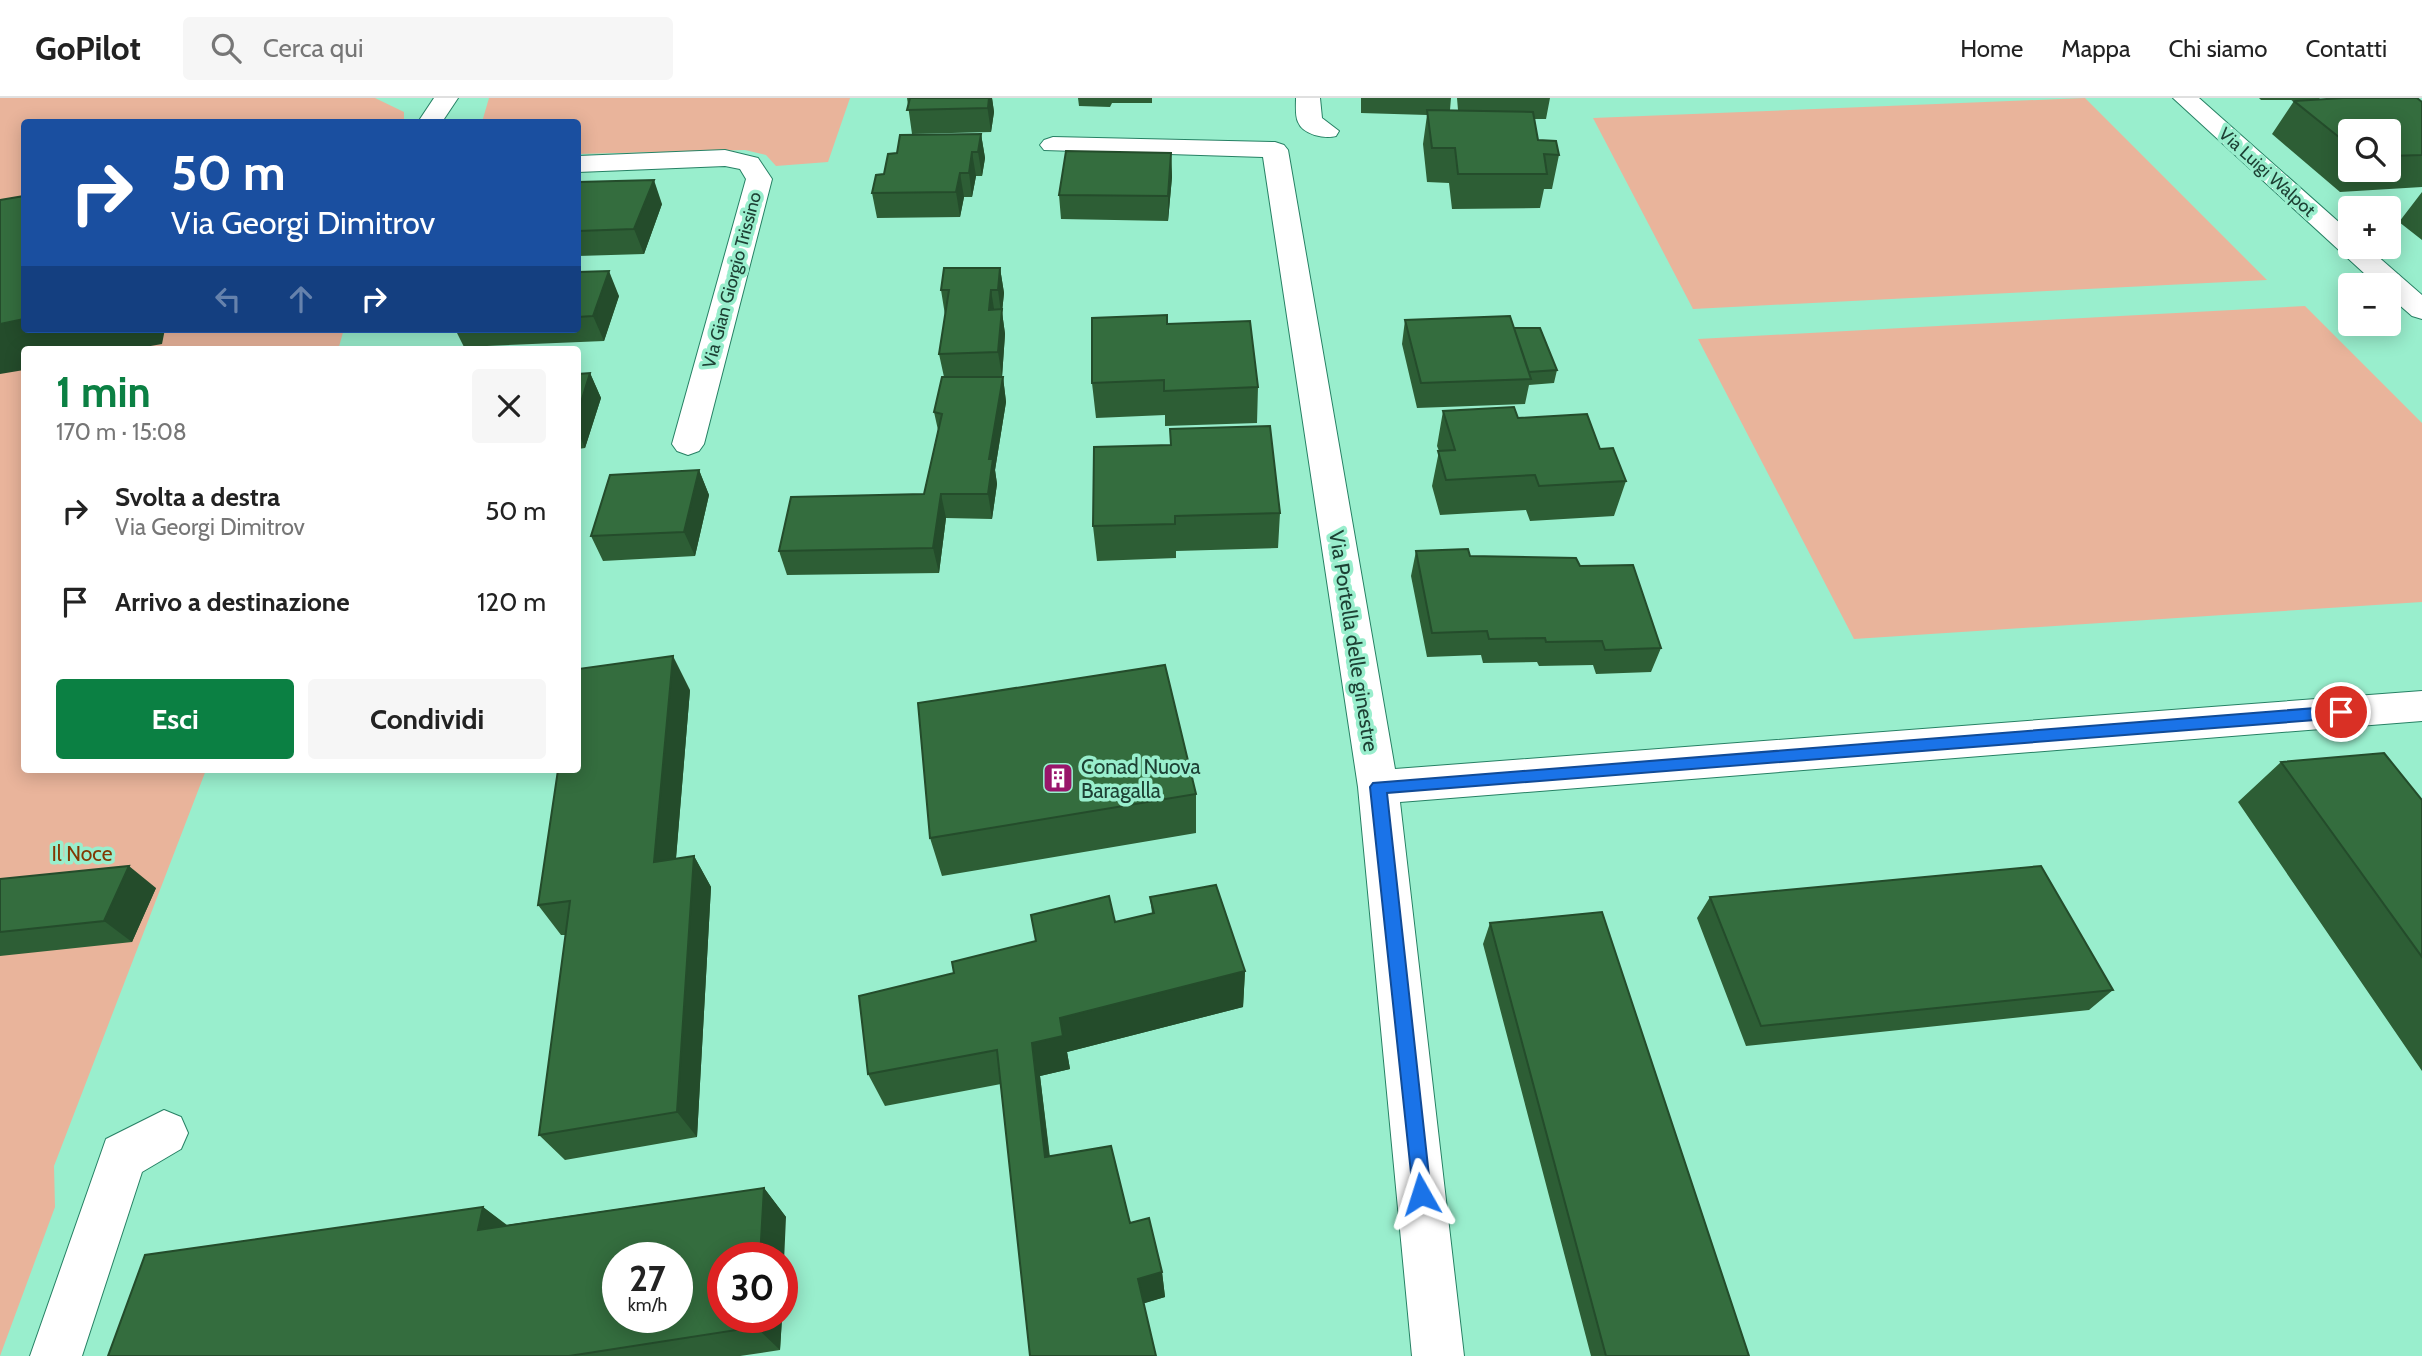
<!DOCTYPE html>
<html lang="it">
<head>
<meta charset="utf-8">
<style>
  body { margin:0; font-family:Cabin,sans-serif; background:#f6f6f6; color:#222; height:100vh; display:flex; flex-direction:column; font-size:26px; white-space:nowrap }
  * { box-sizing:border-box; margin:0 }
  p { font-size:23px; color:#767676 }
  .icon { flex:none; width:38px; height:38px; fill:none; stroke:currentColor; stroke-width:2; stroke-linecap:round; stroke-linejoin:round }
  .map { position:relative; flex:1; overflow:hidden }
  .drawer { position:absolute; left:21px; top:248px; width:560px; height:427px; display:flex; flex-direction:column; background:#fff; border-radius:7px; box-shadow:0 4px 18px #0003 }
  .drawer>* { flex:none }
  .guide { position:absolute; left:21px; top:21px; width:560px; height:214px; border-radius:7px; box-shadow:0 4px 18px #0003; background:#1a4fa0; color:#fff; overflow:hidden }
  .controls { position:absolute; left:2338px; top:21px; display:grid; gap:14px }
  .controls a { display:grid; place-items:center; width:63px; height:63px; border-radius:7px; background:#fff; box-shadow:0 4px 18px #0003; font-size:35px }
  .speed { position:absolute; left:602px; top:1144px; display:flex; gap:14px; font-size:35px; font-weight:700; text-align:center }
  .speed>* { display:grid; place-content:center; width:91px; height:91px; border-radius:50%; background:#fff; box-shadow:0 4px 18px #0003; line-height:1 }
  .speed small { font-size:18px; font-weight:400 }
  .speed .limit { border:10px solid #d22; background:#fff; color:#111 }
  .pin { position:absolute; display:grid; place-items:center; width:60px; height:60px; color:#fff; margin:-30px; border:4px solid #fff; border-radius:50%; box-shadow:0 2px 7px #0007 }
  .me { position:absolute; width:77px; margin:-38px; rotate:354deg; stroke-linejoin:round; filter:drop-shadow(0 0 5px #0008) }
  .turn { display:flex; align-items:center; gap:24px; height:147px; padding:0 35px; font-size:32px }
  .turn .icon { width:91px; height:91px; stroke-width:2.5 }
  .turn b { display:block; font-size:49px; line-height:60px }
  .lanes { display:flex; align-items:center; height:66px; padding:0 35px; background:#0003; justify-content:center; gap:35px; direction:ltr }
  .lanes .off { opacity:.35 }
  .round { display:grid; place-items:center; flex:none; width:74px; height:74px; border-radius:7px; background:#f6f6f6 }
  .headline { display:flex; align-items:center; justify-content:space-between; height:119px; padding:0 35px }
  h1 { font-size:42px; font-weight:700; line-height:52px; color:#0b8043 }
  .button { display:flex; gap:14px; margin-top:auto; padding:14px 35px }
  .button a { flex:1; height:80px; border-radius:7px; background:#0b8043; color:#fff; font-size:28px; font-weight:700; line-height:80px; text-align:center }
  .button a+a { background:#f6f6f6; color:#222 }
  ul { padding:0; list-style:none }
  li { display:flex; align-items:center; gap:21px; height:91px; padding:0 35px }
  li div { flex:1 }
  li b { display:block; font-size:26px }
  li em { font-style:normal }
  header { display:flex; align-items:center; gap:42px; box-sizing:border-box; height:98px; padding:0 35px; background:#fff; border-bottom:2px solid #e0e0e0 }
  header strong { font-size:33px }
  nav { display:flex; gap:38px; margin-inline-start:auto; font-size:24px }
  .search { width:490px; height:63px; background:#f6f6f6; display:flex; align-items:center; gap:18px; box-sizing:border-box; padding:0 24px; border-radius:7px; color:#767676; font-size:26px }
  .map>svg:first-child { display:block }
</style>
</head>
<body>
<header>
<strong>GoPilot</strong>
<div class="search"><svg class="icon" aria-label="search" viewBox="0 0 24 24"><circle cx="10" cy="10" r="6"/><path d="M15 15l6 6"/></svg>Cerca qui</div>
<nav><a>Home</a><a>Mappa</a><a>Chi siamo</a><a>Contatti</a></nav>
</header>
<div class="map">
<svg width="2422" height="1258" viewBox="0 0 2422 1258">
  <rect width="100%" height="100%" fill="#99eecd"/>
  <path fill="#e9b49b" d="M 0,0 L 375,0 L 404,14 L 404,24 L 24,24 L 24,231 L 344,231 L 338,252 L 24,252 L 24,672 L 206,672 L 54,1068 L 55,1109 L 0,1258 Z
    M 489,0 L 850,0 L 828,64 L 776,68 L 766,57 L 745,52 L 578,56 L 578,24 L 482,24 Z
    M 2085,0 L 2267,182 L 1693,211 L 1593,20 Z
    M 2305,208 L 2422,325 L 2422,504 L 1854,541 L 1698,241 Z"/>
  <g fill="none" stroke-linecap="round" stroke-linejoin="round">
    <g stroke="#268164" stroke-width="2">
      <path id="minor" d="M 434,0 L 458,0 L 442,24 L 418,24 Z
        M 1296,0 L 1320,0 L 1322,20 L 1339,33 L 1336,38 C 1325,41 1303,37 1298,24 C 1295,18 1296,7 1296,0 Z
        M 2173,0 L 2199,0 L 2350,134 L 2350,149 L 2367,149 L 2422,197 L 2422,221 L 2412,218 L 2389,198 L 2389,187 L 2377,187 Z
        M 1053,39 L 1275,44 L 1284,47 L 1288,52 L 1395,671 L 2422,593 L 2422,623 L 1400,704 L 1464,1258 L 1412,1258 L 1358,689 L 1263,59 L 1044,52 L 1040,47 L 1044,42 Z
        M 725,52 L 758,60 L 772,81 L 704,346 L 699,353 L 688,357 L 677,353 L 672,346 L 746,81 L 740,71 L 725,68 L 578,74 L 578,58 Z
        M 164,1012 L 181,1019 L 188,1035 L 181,1051 L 142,1074 L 82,1258 L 30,1258 L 106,1041 Z"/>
    </g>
    <use href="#minor" fill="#fff" fill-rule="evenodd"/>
  </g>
  <path fill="#2d5e35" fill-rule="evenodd" d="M 907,0 L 992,0 L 994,14 L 991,34 L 912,36 Z
    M 1078,0 L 1152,0 L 1152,5 L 1112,5 L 1110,9 L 1079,8 Z
    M 1361,0 L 1451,0 L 1450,12 L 1458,12 L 1457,0 L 1550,0 L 1546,21 L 1534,21 L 1538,42 L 1559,57 L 1552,91 L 1544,91 L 1540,110 L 1452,111 L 1449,85 L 1427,84 L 1423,46 L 1427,17 L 1361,15 Z
    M 2259,0 L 2320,0 L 2319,1 L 2422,4 L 2422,89 L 2340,94 L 2272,36 L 2294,3 L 2314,2 L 2261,2 ZM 2350,33 L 2389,33 L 2389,72 L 2350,72 Z
    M 981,36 L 985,60 L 982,78 L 976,78 L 972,99 L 964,99 L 960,119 L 877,120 L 872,95 L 897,55 Z
    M 1171,55 L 1172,79 L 1168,123 L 1061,121 L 1059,97 Z
    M 578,84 L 662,106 L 644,156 L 578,158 Z
    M 2422,94 L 2422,142 L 2399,124 Z
    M 1000,170 L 1004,195 L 1002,214 L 1005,236 L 1002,279 L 1003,279 L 1006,304 L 995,372 L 997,386 L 992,421 L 946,420 L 939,475 L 787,477 L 779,453 L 924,396 L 938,332 L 934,314 L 944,279 L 939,256 L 945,217 L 941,192 Z
    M 578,174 L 619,198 L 604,243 L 464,249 L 455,231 L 578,231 Z
    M 1405,222 L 1514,230 L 1557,272 L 1554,285 L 1529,287 L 1525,306 L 1417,310 L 1402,246 Z
    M 1167,226 L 1258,289 L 1257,325 L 1165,328 L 1165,317 L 1096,320 L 1092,285 Z
    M 590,275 L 601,300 L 585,350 L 578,351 L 578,276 Z
    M 1443,313 L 1518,320 L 1600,351 L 1626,383 L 1614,418 L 1530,423 L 1526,412 L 1440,417 L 1432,388 L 1439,353 L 1437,348 Z
    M 1170,331 L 1280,415 L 1278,450 L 1176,453 L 1176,460 L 1097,463 L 1093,428 L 1171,347 Z
    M 699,372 L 709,397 L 695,458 L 603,463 L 591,438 Z
    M 1416,453 L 1580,468 L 1661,550 L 1651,574 L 1596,576 L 1593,567 L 1539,568 L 1537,564 L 1483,565 L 1481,557 L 1427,559 L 1411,478 Z
    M 690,592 L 676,761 L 694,758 L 711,789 L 697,1039 L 565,1062 L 539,1037 L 566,837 L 561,837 L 538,807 Z
    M 2281,664 L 2422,702 L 2422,973 L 2238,704 Z
    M 1196,696 L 1196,735 L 942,778 L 930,740 Z
    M 0,781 L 156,790 L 132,844 L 0,858 Z
    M 1150,799 L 1245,873 L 1243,909 L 1067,954 L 1070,971 L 1040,978 L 1050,1059 L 1130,1125 L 1162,1174 L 1165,1199 L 1144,1205 L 1001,986 L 885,1008 L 868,976 L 954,875 L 1115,824 L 1152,815 Z
    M 1710,799 L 2113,892 L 2089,912 L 1746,948 L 1697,820 Z
    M 1490,825 L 1749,1258 L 1591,1258 L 1483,846 Z
    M 764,1090 L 786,1119 L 723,1220 L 782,1220 L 780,1252 L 740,1258 L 108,1258 L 483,1109 L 507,1127 Z"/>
  <path fill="#244c2b" d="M 986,0 L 992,0 L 994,14 L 991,34 Z
    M 981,36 L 985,60 L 982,78 L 978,54 Z
    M 972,54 L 976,78 L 972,99 L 969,75 Z
    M 1171,55 L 1172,79 L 1168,123 L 1168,98 Z
    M 960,75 L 964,99 L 960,119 L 956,94 Z
    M 654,82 L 662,106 L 644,156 L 634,131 Z
    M 1000,170 L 1004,195 L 1002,214 L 1005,236 L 1002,279 L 998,254 L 1001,215 L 998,192 Z
    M 609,173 L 619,198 L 604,243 L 593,218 Z
    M 991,192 L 995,217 L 989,212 Z
    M 24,221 L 24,231 L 165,231 L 162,246 L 128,252 L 24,252 L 24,272 L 0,276 L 0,226 Z
    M 590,275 L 601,300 L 585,350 L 578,334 L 578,314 Z
    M 1003,279 L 1006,304 L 995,372 L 997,386 L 992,421 L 988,396 L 989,361 Z
    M 699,372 L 709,397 L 695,458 L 684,434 Z
    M 941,396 L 946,420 L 939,475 L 933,450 Z
    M 673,558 L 690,592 L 673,795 L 654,764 Z
    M 694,758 L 711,789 L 697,1039 L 677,1014 Z
    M 129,768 L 156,790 L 132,844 L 104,823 Z
    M 1245,873 L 1243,909 L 1067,954 L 1070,971 L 1040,978 L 1053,1089 L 1045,1059 L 1032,945 L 1060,920 Z
    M 764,1090 L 786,1119 L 782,1208 L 782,1160 L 760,1160 Z
    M 483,1109 L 519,1137 L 478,1132 Z
    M 1162,1174 L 1165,1199 L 1142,1206 L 1138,1181 Z
    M 757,1220 L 782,1220 L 780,1252 L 756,1229 Z"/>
  <path fill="#346d3e" stroke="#244c2b" stroke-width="2" fill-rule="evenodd" d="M 910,0 L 989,0 L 988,10 L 907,12 Z
    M 2343,0 L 2417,0 L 2422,4 L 2422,57 L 2389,58 L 2389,33 L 2350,33 L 2350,48 L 2294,3 Z
    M 1427,12 L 1533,14 L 1538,42 L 1556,43 L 1559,57 L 1544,56 L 1547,76 L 1458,76 L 1455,50 L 1432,50 Z
    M 981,36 L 978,54 L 972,54 L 969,75 L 960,75 L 956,94 L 872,95 L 876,77 L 884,76 L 888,56 L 897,55 L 900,37 Z
    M 1066,53 L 1171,55 L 1168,98 L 1059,97 Z
    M 654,82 L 634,131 L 578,133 L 578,84 Z
    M 24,98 L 24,221 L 0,226 L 0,102 Z
    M 944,170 L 1000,170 L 998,192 L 991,192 L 989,212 L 1002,211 L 998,254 L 939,256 L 949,192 L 941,192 Z
    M 609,173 L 593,218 L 578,219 L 578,174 Z
    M 1167,217 L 1167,226 L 1250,223 L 1258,289 L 1164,293 L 1164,282 L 1092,285 L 1092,220 Z
    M 1510,218 L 1531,281 L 1421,285 L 1405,222 Z
    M 1514,230 L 1540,230 L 1557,272 L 1529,274 Z
    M 590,275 L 578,314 L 578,276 Z
    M 942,279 L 1003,279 L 989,361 L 993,361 L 988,396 L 941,396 L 933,450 L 779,453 L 791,399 L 924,396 L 942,316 L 934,314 Z
    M 1514,309 L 1518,320 L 1587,316 L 1600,351 L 1613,350 L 1626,383 L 1539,388 L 1535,377 L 1446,382 L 1438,353 L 1455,352 L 1443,313 Z
    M 1270,328 L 1280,415 L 1175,418 L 1175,426 L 1093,428 L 1094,349 L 1171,347 L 1170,331 Z
    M 699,372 L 684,434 L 591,438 L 610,377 Z
    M 1468,451 L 1470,458 L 1576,460 L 1580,468 L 1633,467 L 1661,550 L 1605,552 L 1602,543 L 1546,544 L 1545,540 L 1489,541 L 1487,533 L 1432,535 L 1416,453 Z
    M 673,558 L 654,764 L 694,758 L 677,1014 L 539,1037 L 570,803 L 538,807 L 558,672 L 578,672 L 578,571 Z
    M 1165,567 L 1196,696 L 930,740 L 918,605 Z
    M 2384,655 L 2422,702 L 2422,859 L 2281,664 Z
    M 129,768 L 104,823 L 0,834 L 0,781 Z
    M 2041,768 L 2113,892 L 1761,928 L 1710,799 Z
    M 1216,787 L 1245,873 L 1060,920 L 1063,938 L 1032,945 L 1045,1059 L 1111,1048 L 1130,1125 L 1149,1120 L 1162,1174 L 1138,1181 L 1156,1258 L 1030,1258 L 997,952 L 868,976 L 859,898 L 954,875 L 952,864 L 1036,843 L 1031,817 L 1109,798 L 1115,824 L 1154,815 L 1150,799 Z
    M 1602,814 L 1749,1258 L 1606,1258 L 1490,825 Z
    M 764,1090 L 760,1160 L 723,1160 L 723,1220 L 757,1220 L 756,1229 L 569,1258 L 108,1258 L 145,1157 L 483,1109 L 478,1132 ZM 618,1160 L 677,1160 L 677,1220 L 618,1220 Z"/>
  <path fill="#1a73e8" stroke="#114b97" stroke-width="2" d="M 2341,608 L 2349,614 L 2341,620 L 1387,695 L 1431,1096 L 1428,1103 L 1421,1106 L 1414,1103 L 1370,689 L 1373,685 Z"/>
  <defs>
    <g id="building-square" transform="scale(1.575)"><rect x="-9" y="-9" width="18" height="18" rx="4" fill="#99156a" stroke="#99eecd"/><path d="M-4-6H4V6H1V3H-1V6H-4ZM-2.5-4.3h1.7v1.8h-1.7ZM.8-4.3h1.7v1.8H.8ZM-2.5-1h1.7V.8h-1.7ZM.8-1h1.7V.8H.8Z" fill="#fff"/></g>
  </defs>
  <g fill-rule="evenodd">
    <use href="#building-square" x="1058" y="680"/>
  </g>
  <g text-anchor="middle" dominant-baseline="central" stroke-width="7" stroke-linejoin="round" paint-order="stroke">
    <g font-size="18" fill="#1d4134" stroke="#99eecd">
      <text transform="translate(2267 74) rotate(42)">Via Luigi Walpot</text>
      <text transform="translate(732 182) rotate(-75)">Via Gian Giorgio Trissino</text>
    </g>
    <g font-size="21" fill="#1d4134" stroke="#99eecd">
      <text transform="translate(1354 543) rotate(81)">Via Portella delle ginestre</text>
    </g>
    <g font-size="21" fill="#1d4134" stroke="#99eecd" text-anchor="start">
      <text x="1081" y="668">Conad Nuova<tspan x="1081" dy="24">Baragalla</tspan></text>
    </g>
    <g font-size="21" fill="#823803" stroke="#99eecd">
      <text x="82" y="755">Il Noce</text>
    </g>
  </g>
</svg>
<div class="controls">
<a><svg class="icon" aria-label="search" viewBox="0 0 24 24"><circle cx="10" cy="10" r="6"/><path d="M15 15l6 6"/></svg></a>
<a>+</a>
<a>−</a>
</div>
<div class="speed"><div>27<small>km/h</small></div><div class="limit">30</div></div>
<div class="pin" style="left:2341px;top:614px;background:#d93025"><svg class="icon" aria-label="arrive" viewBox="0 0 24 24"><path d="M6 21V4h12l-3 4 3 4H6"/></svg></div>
<svg class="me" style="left:1421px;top:1096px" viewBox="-20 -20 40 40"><path d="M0-17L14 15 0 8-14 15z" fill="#1a73e8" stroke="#fff" stroke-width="4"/></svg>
<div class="guide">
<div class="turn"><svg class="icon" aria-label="right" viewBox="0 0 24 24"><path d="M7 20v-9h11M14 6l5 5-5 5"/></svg><div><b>50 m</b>Via Georgi Dimitrov</div></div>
<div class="lanes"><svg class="icon off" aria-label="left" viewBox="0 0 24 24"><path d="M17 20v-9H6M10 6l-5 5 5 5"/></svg><svg class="icon off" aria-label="ahead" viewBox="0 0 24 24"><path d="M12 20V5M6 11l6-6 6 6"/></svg><svg class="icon" aria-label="right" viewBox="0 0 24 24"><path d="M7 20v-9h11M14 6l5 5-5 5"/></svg></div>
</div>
<section class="drawer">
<div class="headline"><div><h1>1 min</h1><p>170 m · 15:08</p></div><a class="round"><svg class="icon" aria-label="close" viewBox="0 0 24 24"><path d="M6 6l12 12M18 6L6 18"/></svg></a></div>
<ul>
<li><svg class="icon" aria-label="right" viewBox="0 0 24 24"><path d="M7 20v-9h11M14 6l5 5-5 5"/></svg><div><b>Svolta a destra</b><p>Via Georgi Dimitrov</p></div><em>50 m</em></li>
<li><svg class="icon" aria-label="arrive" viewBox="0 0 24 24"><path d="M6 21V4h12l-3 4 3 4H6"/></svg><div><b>Arrivo a destinazione</b></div><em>120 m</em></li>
</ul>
<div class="button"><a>Esci</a><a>Condividi</a></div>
</section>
</div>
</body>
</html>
